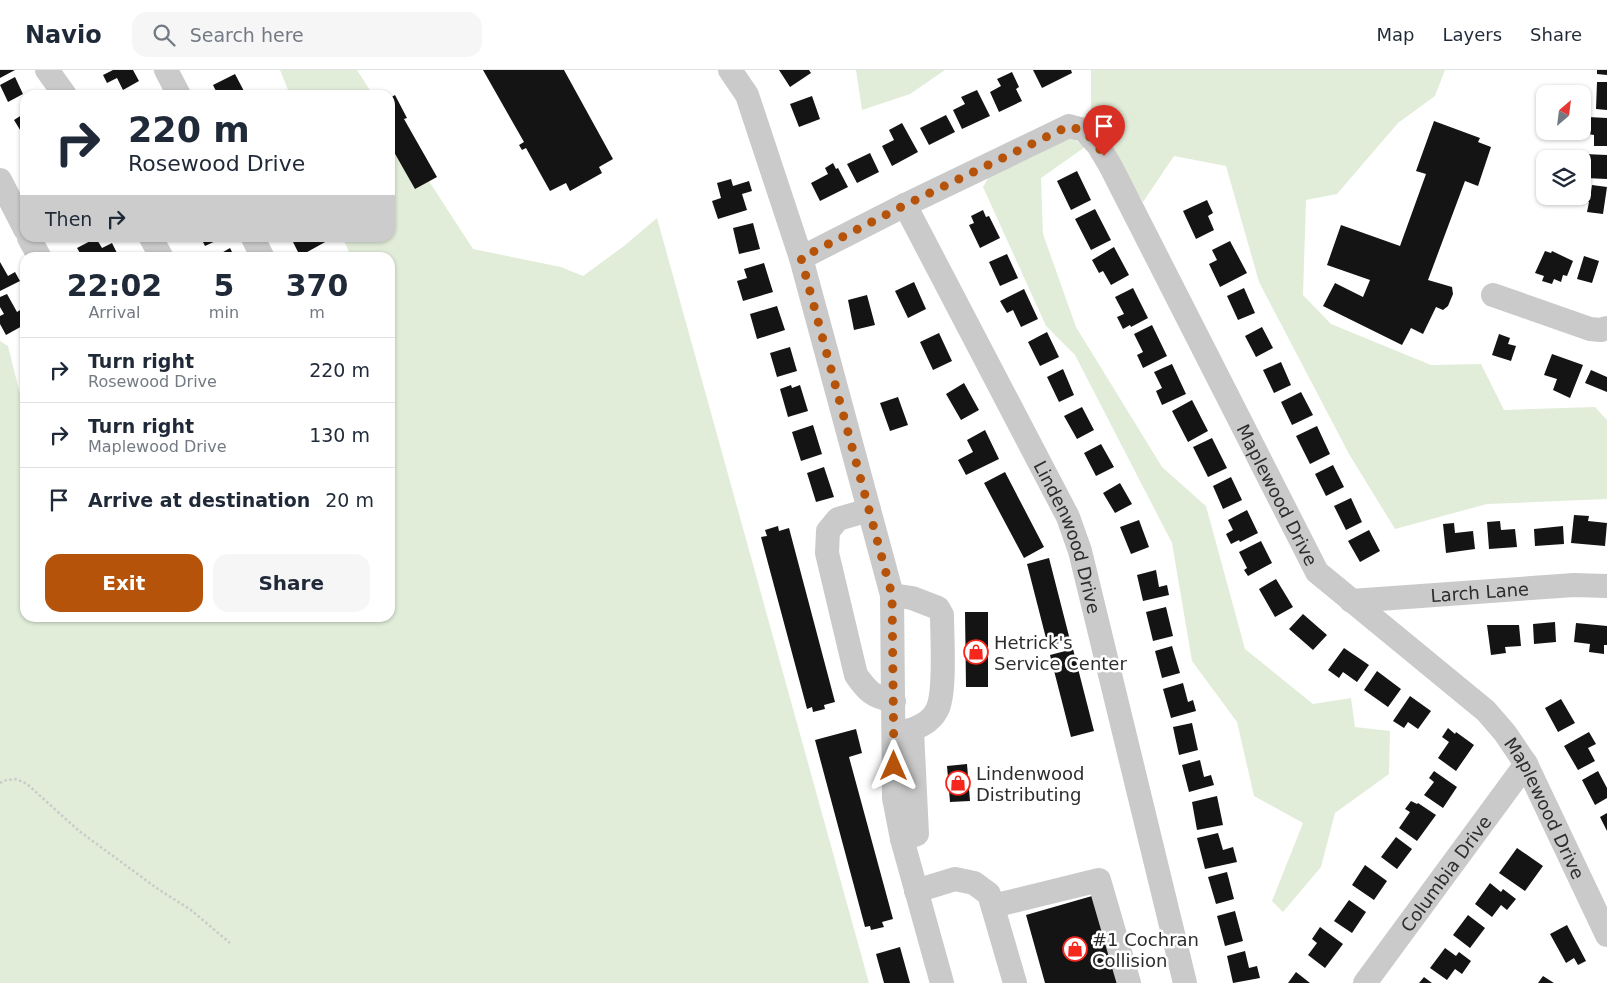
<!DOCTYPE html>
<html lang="en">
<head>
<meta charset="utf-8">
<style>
  body { margin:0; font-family:"DejaVu Sans",sans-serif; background:#f6f6f7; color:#1f2937; height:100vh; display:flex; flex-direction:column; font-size:19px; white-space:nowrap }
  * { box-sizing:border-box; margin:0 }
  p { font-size:16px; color:#747a83 }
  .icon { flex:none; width:28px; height:28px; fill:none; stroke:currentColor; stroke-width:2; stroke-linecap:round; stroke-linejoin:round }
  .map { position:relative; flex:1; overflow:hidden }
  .sheet { position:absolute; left:20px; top:182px; width:375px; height:370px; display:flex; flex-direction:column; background:#fff; border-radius:15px; box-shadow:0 1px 4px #0004 }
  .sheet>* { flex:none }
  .guide { position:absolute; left:20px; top:20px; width:375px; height:152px; border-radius:15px; box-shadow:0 1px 4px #0004; background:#fff; color:#1f2937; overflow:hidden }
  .needle { width:32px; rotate:28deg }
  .tools { position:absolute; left:1536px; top:15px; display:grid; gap:10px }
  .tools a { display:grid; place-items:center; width:55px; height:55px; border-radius:10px; background:#fff; box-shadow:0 1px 4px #0004; font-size:25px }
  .pin { position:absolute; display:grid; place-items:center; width:42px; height:42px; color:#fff; margin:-51px -21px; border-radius:50% 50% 50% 0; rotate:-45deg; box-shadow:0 0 5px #0007 }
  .pin .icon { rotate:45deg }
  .me { position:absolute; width:55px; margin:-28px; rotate:0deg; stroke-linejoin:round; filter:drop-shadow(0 0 4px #0008) }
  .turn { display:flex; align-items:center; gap:18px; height:105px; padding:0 25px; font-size:22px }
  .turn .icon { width:65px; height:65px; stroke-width:2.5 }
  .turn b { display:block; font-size:35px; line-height:42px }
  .then { display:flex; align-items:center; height:48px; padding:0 25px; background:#0003; gap:10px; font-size:19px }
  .eta { display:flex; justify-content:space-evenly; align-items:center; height:85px; text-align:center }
  .eta b { font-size:30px; font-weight:800; line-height:35px }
  .button { display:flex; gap:10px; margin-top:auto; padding:10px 25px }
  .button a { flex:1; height:58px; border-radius:15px; background:#b45309; color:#fff; font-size:20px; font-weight:800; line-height:58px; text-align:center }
  .button a+a { background:#f6f6f7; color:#1f2937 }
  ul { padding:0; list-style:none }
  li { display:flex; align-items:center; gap:15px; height:65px; padding:0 25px; border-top:1px solid #e0e1e3 }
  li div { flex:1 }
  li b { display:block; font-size:19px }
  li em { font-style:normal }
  header { display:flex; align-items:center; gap:30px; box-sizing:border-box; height:70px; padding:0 25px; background:#fff; border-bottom:1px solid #e0e1e3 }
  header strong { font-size:24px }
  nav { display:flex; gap:28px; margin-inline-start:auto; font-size:18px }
  .search { width:350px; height:45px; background:#f6f6f7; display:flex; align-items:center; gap:12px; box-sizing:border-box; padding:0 18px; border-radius:15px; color:#747a83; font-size:19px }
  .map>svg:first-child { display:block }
</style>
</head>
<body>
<header>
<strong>Navio</strong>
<div class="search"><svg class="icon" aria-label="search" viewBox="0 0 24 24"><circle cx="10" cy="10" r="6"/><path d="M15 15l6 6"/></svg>Search here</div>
<nav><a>Map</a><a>Layers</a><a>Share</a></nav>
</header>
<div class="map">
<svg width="1607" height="913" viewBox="0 0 1607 913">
  <rect width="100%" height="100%" fill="#fff"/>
  <path fill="#e1edd9" d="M 280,0 L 357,0 L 373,25 L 290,25 Z
    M 856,0 L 945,0 L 910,24 L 862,40 Z
    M 1091,0 L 1445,0 L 1435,26 L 1398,53 L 1337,124 L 1306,130 L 1303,225 L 1331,254 L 1431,295 L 1481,294 L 1504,340 L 1595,337 L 1607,350 L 1607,429 L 1487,434 L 1395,459 L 1349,384 L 1259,212 L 1226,96 L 1174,86 L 1143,132 L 1091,51 Z
    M 390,51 L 473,179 L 561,197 L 583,206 L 624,176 L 657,148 L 869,913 L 0,913 L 0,271 L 8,276 L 25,344 L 25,548 L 390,548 L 390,308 L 395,305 L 390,291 L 390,188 L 351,187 L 343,168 L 390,168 Z
    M 1068,65 L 1085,77 L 1041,108 L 1043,164 L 1076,257 L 1162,397 L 1206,436 L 1245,579 L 1313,634 L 1351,628 L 1355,657 L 1390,661 L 1389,704 L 1335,743 L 1321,797 L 1283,842 L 1272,831 L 1303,753 L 1254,726 L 1237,652 L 1192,591 L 1172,473 L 1075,285 L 1046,256 L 983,117 L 991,103 Z"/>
  <path fill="#141414" d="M 0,0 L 15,0 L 0,8 Z
    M 113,0 L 133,0 L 139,11 L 123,20 L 117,8 L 107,13 L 103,5 Z
    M 483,0 L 564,0 L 613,89 L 599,97 L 602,103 L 570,121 L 566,113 L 550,121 L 526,78 L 522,80 L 519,75 L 524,72 Z
    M 779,0 L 809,0 L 811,3 L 790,17 Z
    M 1033,0 L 1071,0 L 1072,3 L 1042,18 Z
    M 1597,0 L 1607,0 L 1607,5 L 1597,4 Z
    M 1012,2 L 1019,17 L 1016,19 L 1022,31 L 999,42 L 990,22 L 1001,16 L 997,9 Z
    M 235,4 L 246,25 L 218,25 L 213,15 Z
    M 15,7 L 23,24 L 8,32 L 0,15 Z
    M 1597,12 L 1607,12 L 1607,40 L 1596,39 Z
    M 977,20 L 990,46 L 962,59 L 953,40 L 965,34 L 961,27 Z
    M 395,25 L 407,48 L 404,49 L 437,107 L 415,119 L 390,75 L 390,28 Z
    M 812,26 L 820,49 L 799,57 L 790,34 Z
    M 25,43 L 25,68 L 14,50 Z
    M 946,45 L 955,62 L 929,75 L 920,58 Z
    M 1588,47 L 1607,48 L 1607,76 L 1594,76 L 1594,65 L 1588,64 Z
    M 1434,51 L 1480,68 L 1478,72 L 1491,77 L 1478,116 L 1465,111 L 1428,210 L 1452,217 L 1453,224 L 1448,236 L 1443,240 L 1436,237 L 1423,264 L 1411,258 L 1402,275 L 1323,236 L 1335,213 L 1363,227 L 1370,210 L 1327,195 L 1341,155 L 1400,176 L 1426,104 L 1416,101 Z
    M 902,53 L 918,82 L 892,96 L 882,76 L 894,70 L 889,60 Z
    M 870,83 L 879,102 L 857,113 L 847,94 Z
    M 1584,84 L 1607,85 L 1607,109 L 1585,108 L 1585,99 L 1583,99 Z
    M 833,93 L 836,99 L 838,98 L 848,117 L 820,131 L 811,113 L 828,104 L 825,98 Z
    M 1077,101 L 1091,130 L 1071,140 L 1057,111 Z
    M 731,109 L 733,116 L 749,111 L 752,121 L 742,124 L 747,140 L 718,149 L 712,131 L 721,128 L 717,113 Z
    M 1592,115 L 1607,117 L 1603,144 L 1587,142 L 1589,132 L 1582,131 L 1584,121 L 1591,122 Z
    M 1207,130 L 1213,143 L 1208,146 L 1214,160 L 1196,169 L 1183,141 Z
    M 1095,139 L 1111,170 L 1091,180 L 1075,149 Z
    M 983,140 L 986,147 L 989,146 L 1000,168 L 980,178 L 969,155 L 974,153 L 971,146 Z
    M 753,153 L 760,179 L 739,184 L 733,158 Z
    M 96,168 L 102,178 L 112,173 L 118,185 L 113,188 L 83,188 L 77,178 Z
    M 201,168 L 219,168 L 220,169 L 205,176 Z
    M 291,168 L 325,168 L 327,171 L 300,186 Z
    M 1230,171 L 1247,203 L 1220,217 L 1209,194 L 1217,190 L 1212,180 Z
    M 1114,177 L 1129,205 L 1111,215 L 1103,201 L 1099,203 L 1092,190 Z
    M 230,178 L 235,188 L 213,188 Z
    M 1545,181 L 1551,183 L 1552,181 L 1573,191 L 1567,206 L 1563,205 L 1561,212 L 1554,209 L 1552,214 L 1542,211 L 1544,206 L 1535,203 Z
    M 1007,184 L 1018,208 L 1000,216 L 989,192 Z
    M 1584,186 L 1599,191 L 1592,213 L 1577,209 Z
    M 0,192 L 8,206 L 15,202 L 20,211 L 0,221 Z
    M 764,193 L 773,222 L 743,231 L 737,211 L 747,208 L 744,199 Z
    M 914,212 L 926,239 L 908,248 L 895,221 Z
    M 1133,218 L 1148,248 L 1131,257 L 1130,255 L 1123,259 L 1117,247 L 1124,244 L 1115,227 Z
    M 1244,218 L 1255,243 L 1238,250 L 1227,226 Z
    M 1024,219 L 1038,249 L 1021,257 L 1013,240 L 1007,243 L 1000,231 Z
    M 7,224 L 17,242 L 25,237 L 25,258 L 24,255 L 6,265 L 0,254 L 0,246 L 4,244 L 0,237 L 0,227 Z
    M 867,225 L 875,255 L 854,260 L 848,230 Z
    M 777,236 L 785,260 L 757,269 L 750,244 Z
    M 1152,255 L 1167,286 L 1143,298 L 1137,285 L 1143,282 L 1134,264 Z
    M 1262,257 L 1273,278 L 1256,287 L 1245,266 Z
    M 1047,262 L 1059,287 L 1040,296 L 1028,272 Z
    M 939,263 L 952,291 L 933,300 L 920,272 Z
    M 1499,264 L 1510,268 L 1508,274 L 1516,276 L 1511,291 L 1492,285 Z
    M 790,277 L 797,301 L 777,307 L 770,283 Z
    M 1552,284 L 1583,295 L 1570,328 L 1553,320 L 1557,309 L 1544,305 Z
    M 1281,292 L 1291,315 L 1274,323 L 1263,300 Z
    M 1172,294 L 1186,324 L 1162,335 L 1156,321 L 1162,318 L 1154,302 Z
    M 1063,299 L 1074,325 L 1059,332 L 1047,307 Z
    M 1591,300 L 1607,307 L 1607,322 L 1585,313 Z
    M 964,313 L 979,340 L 961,350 L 946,324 Z
    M 791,315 L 792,318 L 800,315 L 808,341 L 788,347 L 780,319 Z
    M 1301,322 L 1313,345 L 1292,355 L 1281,332 Z
    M 898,327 L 908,355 L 890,361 L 880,333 Z
    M 1192,330 L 1208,361 L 1188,372 L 1172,341 Z
    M 1082,337 L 1094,360 L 1077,369 L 1064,346 Z
    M 813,355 L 822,384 L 801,391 L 792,362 Z
    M 1317,356 L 1330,384 L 1310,394 L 1296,366 Z
    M 985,360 L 999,389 L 966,405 L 958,390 L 973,382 L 967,370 Z
    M 1212,368 L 1227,398 L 1208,407 L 1193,377 Z
    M 1101,374 L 1114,397 L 1096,406 L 1084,383 Z
    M 1333,395 L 1344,417 L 1326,426 L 1315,404 Z
    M 824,397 L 834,427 L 816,432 L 807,403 Z
    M 1005,402 L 1044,477 L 1024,488 L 984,413 Z
    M 1231,407 L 1242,430 L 1223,439 L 1213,416 Z
    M 1120,413 L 1132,434 L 1115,443 L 1103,423 Z
    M 1351,428 L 1362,452 L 1346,460 L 1334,436 Z
    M 1247,440 L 1258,463 L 1240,472 L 1239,470 L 1231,474 L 1226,464 L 1233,460 L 1228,450 Z
    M 1574,445 L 1589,446 L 1588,451 L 1607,453 L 1605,476 L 1571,473 Z
    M 1139,450 L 1149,477 L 1131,484 L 1120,457 Z
    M 1500,451 L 1501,460 L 1515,459 L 1517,477 L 1489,479 L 1487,452 Z
    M 1454,453 L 1455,463 L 1473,461 L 1475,479 L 1446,483 L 1443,454 Z
    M 778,456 L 779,461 L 789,458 L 835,632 L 824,635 L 825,639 L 813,642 L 812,637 L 807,639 L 761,467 L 767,466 L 765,460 Z
    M 1563,456 L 1564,474 L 1535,476 L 1534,459 Z
    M 1369,460 L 1380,481 L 1360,492 L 1348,471 Z
    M 1261,471 L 1272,493 L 1248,506 L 1244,500 L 1247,498 L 1239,482 Z
    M 1049,488 L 1070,570 L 1048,576 L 1027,494 Z
    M 1156,500 L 1159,517 L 1167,515 L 1169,525 L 1143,531 L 1137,505 Z
    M 1276,509 L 1293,537 L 1275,547 L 1259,519 Z
    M 1166,537 L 1173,566 L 1153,571 L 1146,542 Z
    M 965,542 L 988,542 L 988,617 L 966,617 Z
    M 1303,544 L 1327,565 L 1313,580 L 1289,559 Z
    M 1555,552 L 1556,572 L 1534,574 L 1533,554 Z
    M 1576,553 L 1607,556 L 1607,575 L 1604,575 L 1604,584 L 1589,582 L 1590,574 L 1574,572 Z
    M 1487,555 L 1519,555 L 1521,576 L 1505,577 L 1506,583 L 1491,585 Z
    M 1172,576 L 1180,603 L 1162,608 L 1155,581 Z
    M 1344,578 L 1369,595 L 1357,612 L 1343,602 L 1339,608 L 1328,600 Z
    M 1073,579 L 1094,661 L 1071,667 L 1050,585 Z
    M 1377,601 L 1401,619 L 1388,637 L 1364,620 Z
    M 1183,613 L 1188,632 L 1193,630 L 1196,641 L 1171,648 L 1163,619 Z
    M 1410,626 L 1431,641 L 1418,659 L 1408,652 L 1404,658 L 1393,651 Z
    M 1561,629 L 1575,653 L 1558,662 L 1545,638 Z
    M 1192,653 L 1198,680 L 1179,685 L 1173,657 Z
    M 1448,658 L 1455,664 L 1456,662 L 1474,675 L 1456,701 L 1438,688 L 1449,672 L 1442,667 Z
    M 856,659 L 862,683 L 849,687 L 893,849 L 882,852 L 884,857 L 871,860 L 870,856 L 865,857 L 815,670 Z
    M 1589,662 L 1596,674 L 1588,678 L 1595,691 L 1578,700 L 1564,676 Z
    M 1200,690 L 1204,707 L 1211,705 L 1214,715 L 1189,722 L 1182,695 Z
    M 967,694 L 970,731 L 950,732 L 947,696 Z
    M 1434,701 L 1457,717 L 1443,738 L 1424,725 L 1434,712 L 1429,708 Z
    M 1598,701 L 1607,718 L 1607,728 L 1595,735 L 1582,710 Z
    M 1217,726 L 1223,755 L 1197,760 L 1192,732 Z
    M 1411,731 L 1417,734 L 1418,733 L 1436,745 L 1417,771 L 1399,758 L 1410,742 L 1405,739 Z
    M 1607,743 L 1607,761 L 1600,747 Z
    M 1218,763 L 1223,780 L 1233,777 L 1237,792 L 1205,799 L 1197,768 Z
    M 1396,767 L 1412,779 L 1397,799 L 1381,787 Z
    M 1517,778 L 1543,796 L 1525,821 L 1499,803 Z
    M 1365,795 L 1387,811 L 1374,830 L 1352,815 Z
    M 1227,802 L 1234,829 L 1216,834 L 1208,807 Z
    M 1490,813 L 1501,822 L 1503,819 L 1516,829 L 1507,840 L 1501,835 L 1492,847 L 1475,834 Z
    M 1099,824 L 1124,913 L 1045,913 L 1026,845 Z
    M 1349,830 L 1366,842 L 1352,863 L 1334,851 Z
    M 1235,841 L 1243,871 L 1225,876 L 1217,846 Z
    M 1468,845 L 1485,858 L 1470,878 L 1453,865 Z
    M 1567,855 L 1586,891 L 1578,895 L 1574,888 L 1566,893 L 1550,864 Z
    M 1320,857 L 1343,874 L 1325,898 L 1308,885 L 1317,873 L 1312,869 Z
    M 900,877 L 910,913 L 884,913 L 876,884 Z
    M 1445,878 L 1456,886 L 1459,882 L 1471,891 L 1462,904 L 1455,899 L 1447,910 L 1430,898 Z
    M 1245,881 L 1249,898 L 1257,896 L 1260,908 L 1233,913 L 1227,886 Z
    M 1296,902 L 1310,913 L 1288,913 Z
    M 1543,906 L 1554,913 L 1538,913 Z
    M 1424,907 L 1432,913 L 1419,913 Z"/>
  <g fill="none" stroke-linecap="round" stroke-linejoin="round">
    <path stroke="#cacaca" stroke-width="2.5" stroke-dasharray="2.5 2.5" stroke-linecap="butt" d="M 0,713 L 6,710 L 16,709 L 27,714 L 79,761 L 158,819 L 191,840 L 230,873"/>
    <g stroke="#cacaca" stroke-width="24">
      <path d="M 47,0 L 65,25"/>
      <path d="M 166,0 L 179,25"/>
      <path d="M 730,0 L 747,25 L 801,188 L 892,525 L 894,728 L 902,769 L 942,913"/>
      <path d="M 0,110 L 25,159"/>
      <path id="s1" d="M 905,135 L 1068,447 L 1080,481 L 1185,913"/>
      <path d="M 29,168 L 40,188"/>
      <path d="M 151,168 L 162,188"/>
      <path d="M 253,168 L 263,188"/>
      <path id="s2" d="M 801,188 L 905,135 L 1069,56 L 1084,60 L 1098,75 L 1111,97 L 1317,502 L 1486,641 L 1505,663 L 1526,694 L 1607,865"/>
      <path d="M 1493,225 L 1590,259 L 1601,260 L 1607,258"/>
      <path d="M 869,440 L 838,449 L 828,461 L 827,483 L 856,605 C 868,622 873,627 894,631"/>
      <path d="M 892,525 L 912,528 L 938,538 L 942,545 C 942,566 946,623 937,640 C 929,656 911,661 894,663"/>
      <path id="s3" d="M 1351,531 L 1574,515 L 1607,516"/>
      <path d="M 902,769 L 917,764 L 912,661"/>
      <path d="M 916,821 L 955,809 L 974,813 L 989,824 L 1015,913"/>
      <path d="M 993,836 L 1099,810 L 1129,913"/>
      <path id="s4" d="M 1365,913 L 1526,694"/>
    </g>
  </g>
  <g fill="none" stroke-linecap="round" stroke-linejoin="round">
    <path stroke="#b45309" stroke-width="9" stroke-dasharray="0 16.2" d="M 894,696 L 892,525 L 801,188 L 905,135 L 1069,56 C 1088,62 1094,69 1104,86"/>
  </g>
  <defs>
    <g id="shop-ring" transform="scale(1.25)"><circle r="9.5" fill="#fff" stroke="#f6271d" stroke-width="1.5"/><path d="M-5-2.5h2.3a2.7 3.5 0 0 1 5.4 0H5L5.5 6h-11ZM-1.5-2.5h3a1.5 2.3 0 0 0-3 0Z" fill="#f6271d"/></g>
  </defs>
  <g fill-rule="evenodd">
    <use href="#shop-ring" x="976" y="582"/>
    <use href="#shop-ring" x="958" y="713"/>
    <use href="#shop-ring" x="1075" y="879"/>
  </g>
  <g text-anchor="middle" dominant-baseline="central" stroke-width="5" stroke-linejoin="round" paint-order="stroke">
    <g font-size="18" fill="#2d2d2d" stroke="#fff">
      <text stroke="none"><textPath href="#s2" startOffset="728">Maplewood Drive</textPath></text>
      <text stroke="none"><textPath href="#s1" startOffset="371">Lindenwood Drive</textPath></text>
      <text stroke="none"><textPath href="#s3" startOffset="129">Larch Lane</textPath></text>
      <text stroke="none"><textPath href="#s2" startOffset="1148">Maplewood Drive</textPath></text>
      <text stroke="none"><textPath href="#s4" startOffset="136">Columbia Drive</textPath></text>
    </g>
    <g font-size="18" fill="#2d2d2d" stroke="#fff" text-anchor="start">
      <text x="994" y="572">Hetrick's<tspan x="994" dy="21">Service Center</tspan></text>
      <text x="976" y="703">Lindenwood<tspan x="976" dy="21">Distributing</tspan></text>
      <text x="1092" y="869">#1 Cochran<tspan x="1092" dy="21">Collision</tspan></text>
    </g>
  </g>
</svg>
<div class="tools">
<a><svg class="needle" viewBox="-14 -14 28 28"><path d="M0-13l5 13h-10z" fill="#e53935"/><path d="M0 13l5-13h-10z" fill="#747a83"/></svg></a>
<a><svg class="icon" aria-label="layers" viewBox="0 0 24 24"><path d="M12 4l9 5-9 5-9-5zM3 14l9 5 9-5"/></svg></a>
</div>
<div class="pin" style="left:1104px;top:86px;background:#d93025"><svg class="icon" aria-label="arrive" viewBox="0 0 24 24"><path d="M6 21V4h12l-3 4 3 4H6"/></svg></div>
<svg class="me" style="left:894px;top:696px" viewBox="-20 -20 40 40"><path d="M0-17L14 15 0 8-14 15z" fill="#b45309" stroke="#fff" stroke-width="4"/></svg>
<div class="guide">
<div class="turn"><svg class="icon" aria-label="right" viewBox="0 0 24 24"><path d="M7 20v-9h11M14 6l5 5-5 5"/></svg><div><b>220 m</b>Rosewood Drive</div></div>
<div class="then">Then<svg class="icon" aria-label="right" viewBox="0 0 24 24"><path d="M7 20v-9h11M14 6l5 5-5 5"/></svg></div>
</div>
<section class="sheet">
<div class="eta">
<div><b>22:02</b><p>Arrival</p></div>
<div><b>5</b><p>min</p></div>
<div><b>370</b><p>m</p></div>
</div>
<ul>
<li><svg class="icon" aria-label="right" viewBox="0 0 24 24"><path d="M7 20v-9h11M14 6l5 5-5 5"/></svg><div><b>Turn right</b><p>Rosewood Drive</p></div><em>220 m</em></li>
<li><svg class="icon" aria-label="right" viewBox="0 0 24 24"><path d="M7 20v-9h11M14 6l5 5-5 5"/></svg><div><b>Turn right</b><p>Maplewood Drive</p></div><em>130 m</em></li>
<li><svg class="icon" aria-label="arrive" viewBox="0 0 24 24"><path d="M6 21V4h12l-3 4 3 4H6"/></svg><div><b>Arrive at destination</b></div><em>20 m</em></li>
</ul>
<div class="button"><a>Exit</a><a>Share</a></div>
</section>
</div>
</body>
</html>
